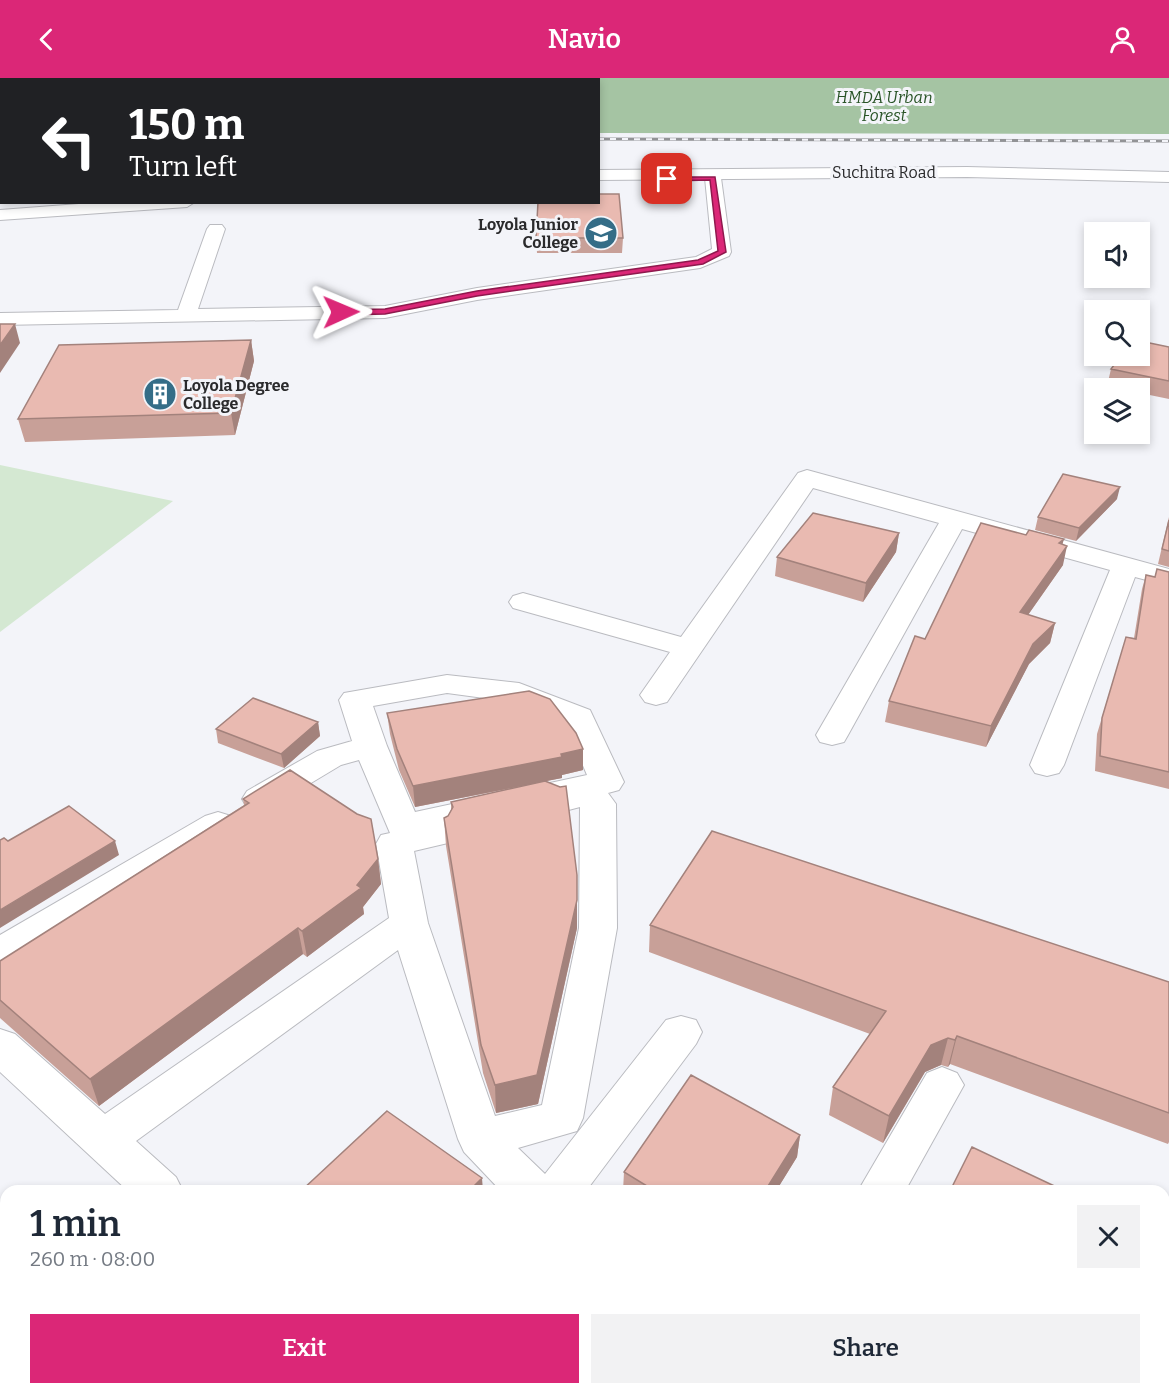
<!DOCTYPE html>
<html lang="en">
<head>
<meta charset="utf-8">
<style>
  body { margin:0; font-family:Bitter,serif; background:#f2f2f3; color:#1f2937; height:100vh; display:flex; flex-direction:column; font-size:22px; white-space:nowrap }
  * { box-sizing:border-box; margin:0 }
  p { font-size:20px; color:#747a83 }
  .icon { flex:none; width:33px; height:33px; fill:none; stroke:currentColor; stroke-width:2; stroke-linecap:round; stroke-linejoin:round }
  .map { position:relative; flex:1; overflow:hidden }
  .details { position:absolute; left:0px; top:1107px; width:1170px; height:210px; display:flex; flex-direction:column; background:#fff; border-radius:18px 18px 0 0; box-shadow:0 3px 9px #0003 }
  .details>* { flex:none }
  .guide { position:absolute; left:0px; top:0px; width:600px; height:126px; box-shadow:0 3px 9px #0003; background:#202124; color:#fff; overflow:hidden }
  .buttons { position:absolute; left:1084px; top:144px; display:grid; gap:12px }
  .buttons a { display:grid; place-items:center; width:66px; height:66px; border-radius:0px; background:#fff; box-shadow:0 3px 9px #0003; font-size:30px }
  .pin { position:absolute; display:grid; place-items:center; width:51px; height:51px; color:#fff; margin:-26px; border-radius:12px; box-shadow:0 3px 9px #0006 }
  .me { position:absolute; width:66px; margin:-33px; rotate:89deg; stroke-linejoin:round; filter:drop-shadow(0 0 4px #0008) }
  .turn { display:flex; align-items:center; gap:21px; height:126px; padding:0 30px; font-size:27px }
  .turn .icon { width:78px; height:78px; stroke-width:2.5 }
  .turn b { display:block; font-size:42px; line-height:51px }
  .round { display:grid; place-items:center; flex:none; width:63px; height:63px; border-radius:0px; background:#f2f2f3 }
  .overview { display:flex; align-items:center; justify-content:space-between; height:102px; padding:0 30px }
  h1 { font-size:36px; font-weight:600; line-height:45px }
  .primary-button { display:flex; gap:12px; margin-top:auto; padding:12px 30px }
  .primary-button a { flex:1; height:69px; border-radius:0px; background:#db2777; color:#fff; font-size:24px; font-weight:600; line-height:69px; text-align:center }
  .primary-button a+a { background:#f2f2f3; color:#1f2937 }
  header { display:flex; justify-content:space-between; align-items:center; height:78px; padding:0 30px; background:#db2777; color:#fff; font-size:27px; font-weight:600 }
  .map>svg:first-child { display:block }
</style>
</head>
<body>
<header><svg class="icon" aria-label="back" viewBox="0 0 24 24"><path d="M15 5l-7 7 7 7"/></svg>Navio<svg class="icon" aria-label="person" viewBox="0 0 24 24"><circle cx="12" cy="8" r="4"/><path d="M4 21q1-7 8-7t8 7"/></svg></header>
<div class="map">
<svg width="1169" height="1317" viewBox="0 0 1169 1317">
  <rect width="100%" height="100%" fill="#f3f4f9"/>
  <path fill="#d4e8d2" d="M 0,387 L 173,423 L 0,554 Z"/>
  <path fill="#a5c4a3" d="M 0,0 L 1169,0 L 1169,56 L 599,55 L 598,2 L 2,2 L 0,55 Z"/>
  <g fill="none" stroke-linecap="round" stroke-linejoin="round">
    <g stroke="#babbc0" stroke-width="2">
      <path id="minor" d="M 713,95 L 721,100 L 731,174 L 729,178 L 700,190 L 477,222 L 385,240 L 0,247 L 0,235 L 178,232 L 207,151 L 210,147 L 222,147 L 225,151 L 198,231 L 385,228 L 477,210 L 696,179 L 712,171 L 705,100 Z
        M 807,392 L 1169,491 L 1169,508 L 1135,499 L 1064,687 L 1059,695 L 1047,698 L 1035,695 L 1030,687 L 1110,492 L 962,451 L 848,657 L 844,664 L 832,667 L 820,664 L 816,657 L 939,445 L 813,410 L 667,624 L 656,627 L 645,624 L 640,617 L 670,574 L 513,530 L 509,524 L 513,518 L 523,515 L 681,559 L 798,395 Z
        M 447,597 L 519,605 L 590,632 L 624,704 L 619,712 L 608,715 L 616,726 L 617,850 L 583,1040 L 577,1053 L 518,1070 L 545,1096 L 666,942 L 681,938 L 696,942 L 702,954 L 696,966 L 586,1113 L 501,1113 L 464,1074 L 458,1061 L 398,872 L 136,1063 L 176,1099 L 183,1113 L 128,1113 L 0,994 L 0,951 L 15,956 L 105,1036 L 389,840 L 376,766 L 381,757 L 390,755 L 359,682 L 341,687 L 271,729 L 259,732 L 247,729 L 242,721 L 247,713 L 317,673 L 352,663 L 339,622 L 344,615 ZM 447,615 L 513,624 L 565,645 L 587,697 L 415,734 L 387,668 L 373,628 ZM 547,728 L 549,731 L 561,734 L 580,729 L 579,850 L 542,1027 L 495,1038 L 428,845 L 414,773 L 448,765 L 453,756 L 449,750 Z
        M 218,734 L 231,738 L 236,746 L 231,754 L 14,885 L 0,890 L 0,857 L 205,738 Z
        M 942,989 L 957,995 L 964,1007 L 905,1113 L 858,1113 L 927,995 Z
        M 1169,1281 L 1169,1317 L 1140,1317 L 1142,1311 L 1164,1311 L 1164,1284 Z
        M 342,1311 L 397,1311 L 395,1317 L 340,1317 Z
        M 859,1311 L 919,1311 L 921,1317 L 861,1317 Z"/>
    </g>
    <g stroke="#babbc0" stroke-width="2">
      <path id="major" d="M 967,89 L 1169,94 L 1169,104 L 967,99 L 598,102 L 598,92 Z
        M 105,124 L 195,124 L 187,129 L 0,142 L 0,132 Z"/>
    </g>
    <use href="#minor" fill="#fff" fill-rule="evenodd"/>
    <use href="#major" fill="#fff" fill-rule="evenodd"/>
    <g stroke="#929396" stroke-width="3">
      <path id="rail" d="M 598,61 L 1169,63"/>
    </g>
    <use href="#rail" stroke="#f3f4f9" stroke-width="2" stroke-dasharray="6" stroke-linecap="butt"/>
  </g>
  <path fill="#c8a098" d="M 536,160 L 623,160 L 622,175 L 537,175 Z
    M 251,262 L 254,283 L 235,357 L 25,364 L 18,341 Z
    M 1169,269 L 1169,321 L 1140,315 L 1140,310 L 1120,310 L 1107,308 L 1111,291 Z
    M 1117,421 L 1076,463 L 1035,452 L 1038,439 Z
    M 1169,439 L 1169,489 L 1158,486 Z
    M 899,455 L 896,474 L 863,524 L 775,498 L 777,479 Z
    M 1062,466 L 1063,487 L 1028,537 L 1055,545 L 1050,565 L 1029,586 L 986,669 L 885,644 L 889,623 L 925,561 Z
    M 1169,494 L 1169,711 L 1095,693 L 1097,656 L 1126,559 L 1134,560 L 1142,511 L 1146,497 L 1155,499 Z
    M 387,635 L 583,692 L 562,697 L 562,700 L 546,703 L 577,850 L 538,1026 L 496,1035 L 483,995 L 446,768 L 444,740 L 448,738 L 451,732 L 451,724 L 528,707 L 415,729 L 399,692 L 390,656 Z
    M 318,644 L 320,658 L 284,690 L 218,665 L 216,651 Z
    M 243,721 L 378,781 L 381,806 L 363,829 L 364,836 L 307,879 L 303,876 L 99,1028 L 0,940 L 0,883 L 244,727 Z
    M 650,847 L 1169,904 L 1169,1064 L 1168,1066 L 950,986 L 948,989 L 941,987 L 925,994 L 883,1065 L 829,1037 L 833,1009 L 870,956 L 649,874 Z
    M 800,1057 L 797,1079 L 776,1113 L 623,1113 L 624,1094 Z
    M 148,1311 L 201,1311 L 195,1317 L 154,1317 Z
    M 556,1311 L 789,1311 L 799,1317 L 564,1317 Z
    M 955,1311 L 1089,1311 L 1086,1317 L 966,1317 Z"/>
  <path fill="#a3827c" d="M 15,246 L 20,265 L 0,295 L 0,267 Z
    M 251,262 L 254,283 L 235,357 L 231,335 Z
    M 1120,409 L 1117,421 L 1076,463 L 1079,450 Z
    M 899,455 L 896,474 L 863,524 L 866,505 Z
    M 1064,461 L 1059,478 L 1067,468 L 1063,487 L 1016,554 L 1020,534 L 1059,465 Z
    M 1055,545 L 1050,565 L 1029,586 L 986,669 L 991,648 L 1033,566 Z
    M 318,644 L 320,658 L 284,690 L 281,676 Z
    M 583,671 L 583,692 L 562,697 L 562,700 L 415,729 L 413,708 Z
    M 115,763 L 119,777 L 0,850 L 0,832 Z
    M 378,781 L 381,806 L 363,829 L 364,836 L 307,879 L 302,853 L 357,807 Z
    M 577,797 L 577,850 L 538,1026 L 496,1035 L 495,1007 Z
    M 298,850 L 303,876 L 99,1028 L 90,1001 Z
    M 957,958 L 950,986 L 948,989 L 955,962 Z
    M 948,960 L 941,987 L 925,994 L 883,1065 L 889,1038 L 931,967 Z
    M 800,1057 L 797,1079 L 776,1113 L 765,1113 Z
    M 482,1100 L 483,1113 L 469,1113 Z
    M 181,1311 L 201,1311 L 195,1317 L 175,1317 Z"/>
  <path fill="#e9bab1" stroke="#a3827c" stroke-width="1.5" d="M 598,116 L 619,116 L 623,160 L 536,160 L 538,124 L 598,124 Z
    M 0,246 L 15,246 L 0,267 Z
    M 251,262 L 231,335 L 18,341 L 59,267 Z
    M 1140,263 L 1169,269 L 1169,303 L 1111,291 L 1121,278 L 1140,278 Z
    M 1063,396 L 1120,409 L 1079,450 L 1038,439 Z
    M 813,435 L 899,455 L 866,505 L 777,479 Z
    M 1169,442 L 1169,473 L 1162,471 Z
    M 981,445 L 1026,457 L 1029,452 L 1064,461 L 1059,465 L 1067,468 L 1020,534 L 1055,545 L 1033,566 L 991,648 L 889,623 L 915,558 L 925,561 Z
    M 1157,491 L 1169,494 L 1169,694 L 1100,678 L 1102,640 L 1126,559 L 1136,561 L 1146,497 L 1155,499 Z
    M 529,613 L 550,621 L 576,655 L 583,671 L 561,676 L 562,679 L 413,708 L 397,671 L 387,635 Z
    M 253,620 L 318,644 L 281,676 L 216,651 Z
    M 290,692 L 357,736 L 371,741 L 378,781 L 357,807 L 361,810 L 302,853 L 298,850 L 90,1001 L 0,922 L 0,883 L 249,725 L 243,721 Z
    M 545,703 L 560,709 L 566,708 L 577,797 L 577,822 L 537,997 L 495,1007 L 481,967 L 444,740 L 448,738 L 453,729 L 451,724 Z
    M 69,728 L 115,763 L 0,832 L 0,762 L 4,760 L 8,763 Z
    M 712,753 L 1169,904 L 1169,1035 L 957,958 L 955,962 L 948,960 L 931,967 L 889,1038 L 833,1009 L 886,933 L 650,847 Z
    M 691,997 L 800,1057 L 765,1113 L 655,1113 L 624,1094 Z
    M 387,1033 L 482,1100 L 469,1113 L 301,1113 Z
    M 972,1069 L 1065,1113 L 950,1113 Z
    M 158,1311 L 181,1311 L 175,1317 L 165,1317 Z
    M 452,1311 L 480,1311 L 487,1317 L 446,1317 Z
    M 595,1311 L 789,1311 L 799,1317 L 604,1317 Z
    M 1015,1311 L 1089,1311 L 1086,1317 L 1026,1317 Z"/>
  <path fill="#db2777" stroke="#8e194d" stroke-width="1.5" d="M 715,99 L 726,174 L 703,186 L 477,218 L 385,236 L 341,237 L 337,234 L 341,232 L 385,231 L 477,213 L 698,182 L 718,173 L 710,102 L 667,103 L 664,101 L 667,99 Z"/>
  <defs>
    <g id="university-disc" transform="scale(1.725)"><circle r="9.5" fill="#356d87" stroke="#f3f4f9"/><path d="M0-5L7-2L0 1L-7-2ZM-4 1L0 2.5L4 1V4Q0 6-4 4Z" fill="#fff"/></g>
    <g id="building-disc" transform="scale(1.725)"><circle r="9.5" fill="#356d87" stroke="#f3f4f9"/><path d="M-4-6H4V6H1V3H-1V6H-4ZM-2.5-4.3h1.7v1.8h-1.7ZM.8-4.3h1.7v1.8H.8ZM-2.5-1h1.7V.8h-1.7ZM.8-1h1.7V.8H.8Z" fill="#fff"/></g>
  </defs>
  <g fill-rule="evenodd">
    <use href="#university-disc" x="601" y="155"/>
    <use href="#building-disc" x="160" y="316"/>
  </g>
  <g text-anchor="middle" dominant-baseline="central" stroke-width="6" stroke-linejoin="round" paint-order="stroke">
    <g font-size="16" font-style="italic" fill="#295427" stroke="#f3f4f9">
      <text x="884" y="19">HMDA Urban<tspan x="884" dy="18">Forest</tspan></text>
    </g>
    <g font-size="16" fill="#2a2a2c" stroke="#f3f4f9">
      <text x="884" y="94">Suchitra Road</text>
    </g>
    <g font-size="16" font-weight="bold" fill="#2a2a2c" stroke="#f3f4f9" text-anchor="end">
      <text x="578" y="146">Loyola Junior<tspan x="578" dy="18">College</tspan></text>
      <text x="183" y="307" text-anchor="start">Loyola Degree<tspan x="183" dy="18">College</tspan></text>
    </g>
  </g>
</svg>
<div class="buttons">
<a><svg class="icon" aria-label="sound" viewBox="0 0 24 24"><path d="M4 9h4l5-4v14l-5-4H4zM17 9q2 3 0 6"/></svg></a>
<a><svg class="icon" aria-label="search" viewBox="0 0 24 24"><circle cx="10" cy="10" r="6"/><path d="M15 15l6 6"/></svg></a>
<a><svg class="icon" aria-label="layers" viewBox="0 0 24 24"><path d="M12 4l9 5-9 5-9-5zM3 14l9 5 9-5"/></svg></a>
</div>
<div class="pin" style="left:667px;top:101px;background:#d93025"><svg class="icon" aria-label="arrive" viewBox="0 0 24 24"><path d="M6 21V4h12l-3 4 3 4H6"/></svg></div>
<svg class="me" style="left:341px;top:234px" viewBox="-20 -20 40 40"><path d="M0-17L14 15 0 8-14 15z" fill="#db2777" stroke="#fff" stroke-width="4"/></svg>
<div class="guide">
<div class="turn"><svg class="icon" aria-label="left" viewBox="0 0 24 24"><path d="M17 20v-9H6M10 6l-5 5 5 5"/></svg><div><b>150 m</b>Turn left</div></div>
</div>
<section class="details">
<div class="overview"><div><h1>1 min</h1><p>260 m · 08:00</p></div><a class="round"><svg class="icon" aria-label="close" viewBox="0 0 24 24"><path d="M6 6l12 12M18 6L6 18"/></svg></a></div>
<div class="primary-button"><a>Exit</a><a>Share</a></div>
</section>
</div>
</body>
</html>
